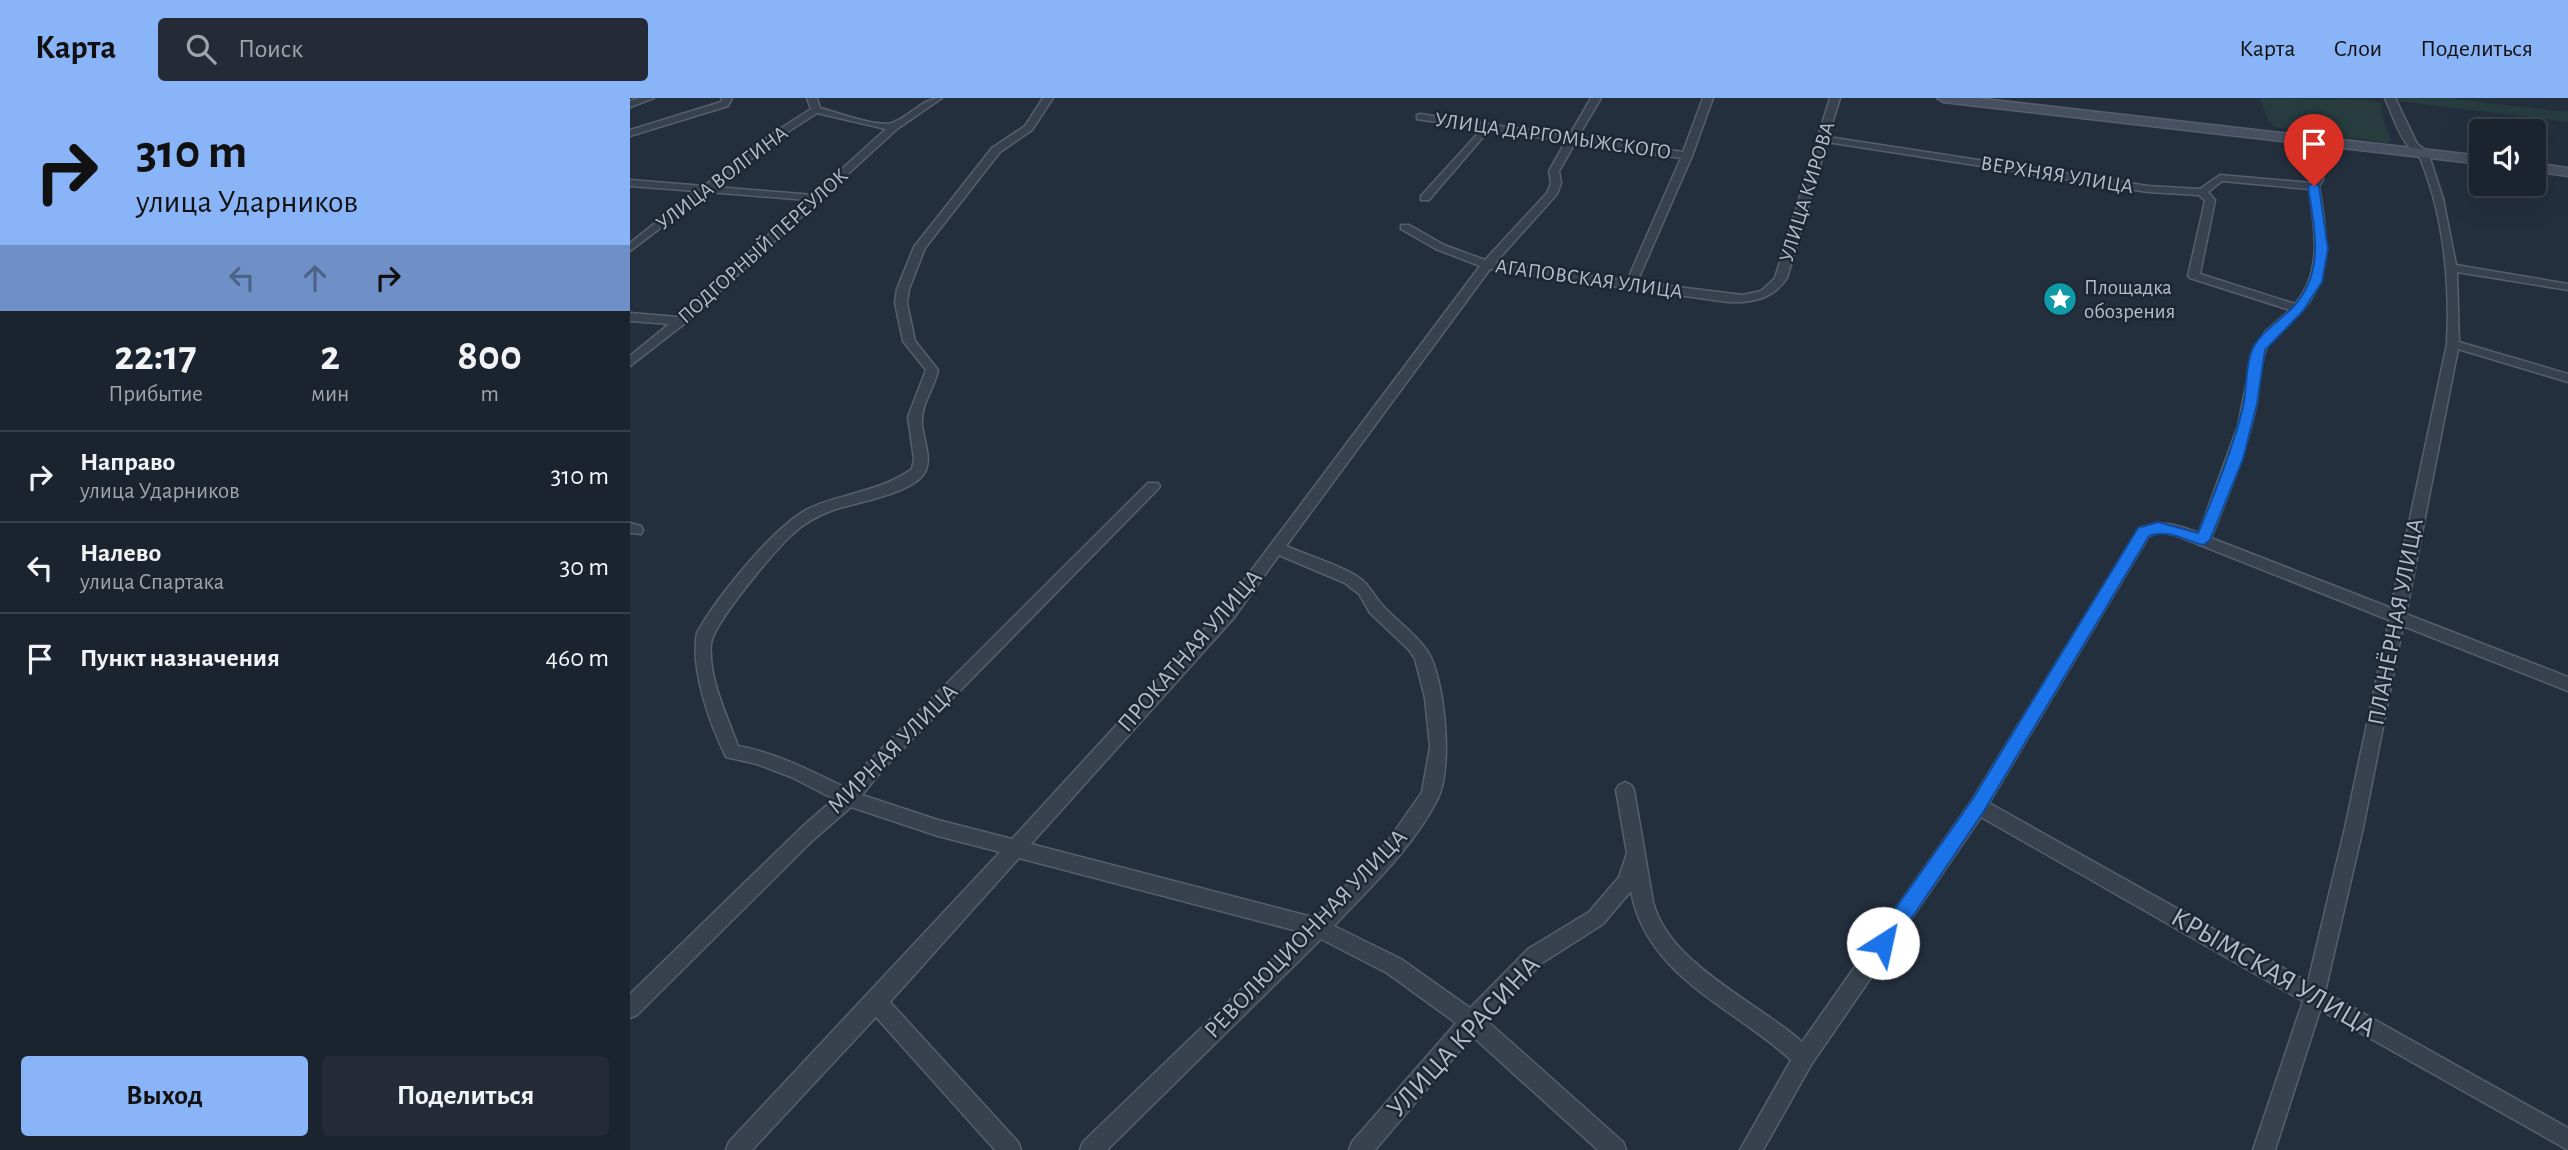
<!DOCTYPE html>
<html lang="ru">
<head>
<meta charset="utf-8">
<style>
  body { margin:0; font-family:"Alegreya Sans",sans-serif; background:#242b36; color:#f1f3f6; height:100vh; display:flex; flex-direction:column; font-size:26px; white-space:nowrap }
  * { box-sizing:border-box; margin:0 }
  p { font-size:23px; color:#a0a4aa }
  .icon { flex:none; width:38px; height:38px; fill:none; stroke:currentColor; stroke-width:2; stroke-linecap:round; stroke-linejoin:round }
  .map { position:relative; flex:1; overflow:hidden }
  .details { display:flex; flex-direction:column; background:#1b232e; width:630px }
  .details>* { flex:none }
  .guide { background:#8ab4f8; color:#111; overflow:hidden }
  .buttons { position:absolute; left:1839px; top:21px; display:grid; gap:14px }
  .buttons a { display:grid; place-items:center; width:77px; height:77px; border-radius:7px; background:#1b232e; box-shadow:0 7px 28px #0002,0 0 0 2px #39404a; font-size:35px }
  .pin { position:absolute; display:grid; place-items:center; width:60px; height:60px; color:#fff; margin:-72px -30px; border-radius:50% 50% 50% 0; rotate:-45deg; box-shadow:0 0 7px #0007 }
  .pin .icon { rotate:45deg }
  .me { position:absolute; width:77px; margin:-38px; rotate:35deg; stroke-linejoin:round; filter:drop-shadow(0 0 5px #0008) }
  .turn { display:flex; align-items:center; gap:24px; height:147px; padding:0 21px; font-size:32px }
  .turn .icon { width:91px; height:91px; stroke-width:2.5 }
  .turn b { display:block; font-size:49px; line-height:60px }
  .lanes { display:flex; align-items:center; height:66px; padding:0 21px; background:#0003; justify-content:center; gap:35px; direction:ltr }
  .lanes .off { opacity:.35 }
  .eta { display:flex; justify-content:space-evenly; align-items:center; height:119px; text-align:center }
  .eta b { font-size:42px; font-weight:600; line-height:49px }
  .primary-button { display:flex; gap:14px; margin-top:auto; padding:14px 21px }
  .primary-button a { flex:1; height:80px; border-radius:7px; background:#8ab4f8; color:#111; font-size:28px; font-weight:600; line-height:80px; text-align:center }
  .primary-button a+a { background:#242b36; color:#f1f3f6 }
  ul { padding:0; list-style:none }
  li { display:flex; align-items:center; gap:21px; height:91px; padding:0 21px; border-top:2px solid #39404a }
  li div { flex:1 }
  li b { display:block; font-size:26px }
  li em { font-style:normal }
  header { display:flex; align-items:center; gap:42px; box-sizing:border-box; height:98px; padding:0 35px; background:#8ab4f8; color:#111 }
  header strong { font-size:33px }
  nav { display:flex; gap:38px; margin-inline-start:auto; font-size:24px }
  .search { width:490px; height:63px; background:#242b36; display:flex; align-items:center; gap:18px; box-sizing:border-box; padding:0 24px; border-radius:7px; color:#a0a4aa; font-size:26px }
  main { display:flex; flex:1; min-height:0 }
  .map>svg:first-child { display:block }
</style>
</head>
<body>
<header>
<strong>Карта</strong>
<div class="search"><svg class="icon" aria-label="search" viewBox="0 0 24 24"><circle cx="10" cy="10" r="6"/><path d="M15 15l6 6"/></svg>Поиск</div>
<nav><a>Карта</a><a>Слои</a><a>Поделиться</a></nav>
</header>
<main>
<section class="details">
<div class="guide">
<div class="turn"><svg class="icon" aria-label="right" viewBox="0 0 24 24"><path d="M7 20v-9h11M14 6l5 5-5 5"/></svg><div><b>310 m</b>улица Ударников</div></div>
<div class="lanes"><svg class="icon off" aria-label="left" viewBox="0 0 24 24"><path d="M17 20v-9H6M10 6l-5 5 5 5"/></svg><svg class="icon off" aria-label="ahead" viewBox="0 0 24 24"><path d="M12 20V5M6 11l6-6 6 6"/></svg><svg class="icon" aria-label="right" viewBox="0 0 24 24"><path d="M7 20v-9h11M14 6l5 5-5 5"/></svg></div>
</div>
<div class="eta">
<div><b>22:17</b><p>Прибытие</p></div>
<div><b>2</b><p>мин</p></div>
<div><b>800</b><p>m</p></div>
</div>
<ul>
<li><svg class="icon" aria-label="right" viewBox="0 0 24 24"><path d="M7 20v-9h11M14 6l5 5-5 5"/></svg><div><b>Направо</b><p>улица Ударников</p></div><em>310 m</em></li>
<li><svg class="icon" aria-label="left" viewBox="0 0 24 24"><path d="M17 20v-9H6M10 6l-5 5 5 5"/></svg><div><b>Налево</b><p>улица Спартака</p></div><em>30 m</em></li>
<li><svg class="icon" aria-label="arrive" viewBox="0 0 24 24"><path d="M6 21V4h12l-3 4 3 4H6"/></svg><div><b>Пункт назначения</b></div><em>460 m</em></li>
</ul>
<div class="primary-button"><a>Выход</a><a>Поделиться</a></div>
</section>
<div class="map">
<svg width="1938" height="1052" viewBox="0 0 1938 1052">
  <rect width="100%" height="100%" fill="#242f3e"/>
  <path fill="#263c3f" d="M 1630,0 L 1740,2 L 1750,5 L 1754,25 L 1762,42 L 1758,45 L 1645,29 L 1638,23 Z
    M 1766,0 L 1818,0 L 1938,14 L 1938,24 L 1767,3 Z"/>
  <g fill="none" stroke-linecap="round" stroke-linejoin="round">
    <g stroke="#565f6c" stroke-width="3">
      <path id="street" d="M 9,0 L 24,0 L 0,9 L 0,3 Z
        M 92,0 L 102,0 L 98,8 L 0,38 L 0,32 L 91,4 Z
        M 177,0 L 187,0 L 190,10 C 206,14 250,31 264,24 C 282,17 292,0 312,0 L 267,31 L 54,226 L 0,268 L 0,258 L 39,226 L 0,223 L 0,215 L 47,219 L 177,102 L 78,94 L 0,153 L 0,145 L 66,93 L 0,88 L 0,82 L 74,88 L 139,38 L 181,11 ZM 187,15 L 256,31 L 183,97 L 86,89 L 145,42 Z
        M 413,0 L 423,0 L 402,32 L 370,54 L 295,150 L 279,191 L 277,205 L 285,243 L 308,272 C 305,289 292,304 292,322 C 291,338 303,358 295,374 C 283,396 226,404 203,412 C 190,417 177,423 166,433 C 148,448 83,525 81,546 C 78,580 97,617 108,648 C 147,655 181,673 216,690 L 242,660 L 518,385 L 528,385 L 530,388 L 528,391 L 254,670 L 232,697 L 308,722 L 382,741 L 591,513 L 850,168 L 806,151 L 771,131 L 771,127 L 779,127 L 814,147 L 855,162 L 917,95 L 921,85 L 919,73 L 936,43 L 863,33 L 853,39 L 799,102 L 791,102 L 791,98 L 852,31 L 787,21 L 787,17 L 790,16 L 939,38 L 961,0 L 971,0 L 948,39 L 1053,54 L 1073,0 L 1083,0 L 1062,58 L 1007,184 L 1113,197 L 1131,193 L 1145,180 L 1200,0 L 1210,0 L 1198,39 L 1518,88 L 1570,91 L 1590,77 L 1681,85 L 1681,41 L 1689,39 L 1693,82 L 1689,88 C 1696,133 1705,179 1670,215 C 1658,228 1641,236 1635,254 C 1628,273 1630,293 1625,313 C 1615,356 1598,398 1581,440 L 1761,510 L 1817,246 C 1820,184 1814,118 1790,60 C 1787,53 1783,54 1779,49 C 1768,36 1762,15 1755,0 L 1765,0 L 1787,46 L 1798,54 L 1813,101 L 1826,167 L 1938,186 L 1938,192 L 1827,174 L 1829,244 L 1938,276 L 1938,284 L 1828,251 L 1776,516 L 1938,579 L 1938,593 L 1773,528 L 1733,730 L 1695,894 L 1938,1030 L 1938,1052 L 1690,912 L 1645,1052 L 1623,1052 L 1673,903 L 1351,719 L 1181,967 L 1133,1052 L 1110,1052 L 1161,962 C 1103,909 1016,878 1001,793 L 973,826 L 912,865 L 856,922 L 993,1044 L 996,1052 L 968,1052 L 842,938 L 745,1052 L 719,1052 L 722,1044 L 826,925 L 757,875 L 691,841 L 477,1052 L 450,1052 L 453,1044 L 671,834 L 389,760 L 260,904 L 388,1044 L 391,1052 L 365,1052 L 246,919 L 122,1052 L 96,1052 L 99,1044 L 370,754 L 308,738 L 221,709 L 183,742 L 7,917 L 0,920 L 0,896 L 171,730 L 204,701 L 161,679 L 127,666 L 96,659 C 80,626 60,571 67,535 C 86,500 146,425 182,409 C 215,395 251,393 282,371 L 284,361 L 278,319 L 296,272 L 273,243 L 265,205 L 267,191 L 284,149 L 362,50 L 395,28 ZM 1197,44 L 1518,94 L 1569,97 L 1575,103 L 1558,178 L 1560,180 L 1660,212 L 1635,234 L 1623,253 L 1608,328 L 1569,435 C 1545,426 1533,422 1509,430 L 1342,702 L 1172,944 C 1126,903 1039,866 1023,804 L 1004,692 L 1001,687 L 995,684 L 989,687 L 986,692 L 997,755 L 989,779 L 959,814 L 898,851 L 840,910 L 771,861 L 704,828 C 741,788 784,749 808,700 C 823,670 815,582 798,554 C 786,536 768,524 753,508 C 743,497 739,485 725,477 C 704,465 679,458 656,448 L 860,171 L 1098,204 C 1122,205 1143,201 1157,180 ZM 945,45 L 1051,60 L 997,183 L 865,165 L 927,96 L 931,85 L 929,73 ZM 1592,83 L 1679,91 C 1685,130 1693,174 1665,206 L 1570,176 L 1585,102 L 1578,94 ZM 1529,434 L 1545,437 L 1759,522 L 1715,730 L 1678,884 L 1359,705 L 1519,438 ZM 649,457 L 715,485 L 729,496 L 740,515 L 779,552 L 785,561 L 795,600 L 800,649 L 792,694 L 758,743 L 686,820 L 401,746 L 603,521 Z
        M 0,425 L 11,428 L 13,432 L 11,436 L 0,435 Z"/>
    </g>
    <g stroke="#565f6c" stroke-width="3">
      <path id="secondary" d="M 1307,0 L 1346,0 L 1852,58 L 1852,66 L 1313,4 Z
        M 1904,65 L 1938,70 L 1938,78 L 1904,73 Z"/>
    </g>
    <use href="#street" fill="#38414e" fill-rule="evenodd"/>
    <use href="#secondary" fill="#465061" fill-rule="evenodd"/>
  </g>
  <path fill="#1a73e8" stroke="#114b97" stroke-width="2" d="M 1684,85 L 1689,88 L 1698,151 L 1692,184 L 1673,213 L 1635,252 L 1627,306 L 1613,361 L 1580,442 L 1573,447 C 1554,442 1538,431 1519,438 L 1354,713 L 1260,852 L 1253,855 L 1246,852 L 1243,845 L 1246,838 L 1342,702 L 1508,430 L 1528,424 L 1568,435 C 1586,393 1602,353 1613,309 C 1617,291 1615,269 1622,252 C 1630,234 1650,223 1663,209 C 1696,173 1684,131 1678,88 Z"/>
  <defs>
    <g id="sight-disc" transform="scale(1.75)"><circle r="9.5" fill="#0f9aa8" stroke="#1d2633"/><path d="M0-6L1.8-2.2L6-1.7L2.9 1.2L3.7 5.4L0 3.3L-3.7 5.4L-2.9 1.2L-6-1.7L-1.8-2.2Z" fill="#fff"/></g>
  </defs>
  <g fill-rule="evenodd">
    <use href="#sight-disc" x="1430" y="201"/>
  </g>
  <g text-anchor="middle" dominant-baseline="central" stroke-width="5" stroke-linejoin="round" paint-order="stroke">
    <g font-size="21" fill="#b4bcc9" stroke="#1d2633">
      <text transform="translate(923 38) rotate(8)">УЛИЦА ДАРГОМЫЖСКОГО</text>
      <text transform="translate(1427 77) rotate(9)">ВЕРХНЯЯ УЛИЦА</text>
      <text transform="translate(92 80) rotate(-37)">УЛИЦА ВОЛГИНА</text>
      <text transform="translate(1177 94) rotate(-73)">УЛИЦА КИРОВА</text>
      <text transform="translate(133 148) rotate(-42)">ПОДГОРНЫЙ ПЕРЕУЛОК</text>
      <text transform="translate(959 181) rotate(8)">АГАПОВСКАЯ УЛИЦА</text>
    </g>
    <g font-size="21" fill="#b4bcc9" stroke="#1d2633" text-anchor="start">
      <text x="1454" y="189">Площадка<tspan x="1454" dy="24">обозрения</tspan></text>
    </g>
    <g font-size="24" fill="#b4bcc9" stroke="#1d2633">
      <text transform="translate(1766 524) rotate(-79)">ПЛАНЁРНАЯ УЛИЦА</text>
      <text transform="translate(560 553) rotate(-49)">ПРОКАТНАЯ УЛИЦА</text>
      <text transform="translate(263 651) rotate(-45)">МИРНАЯ УЛИЦА</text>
      <text transform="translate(676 836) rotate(-46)">РЕВОЛЮЦИОННАЯ УЛИЦА</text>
    </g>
    <g font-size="28" fill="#b4bcc9" stroke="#1d2633">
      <text transform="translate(1643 875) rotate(30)">КРЫМСКАЯ УЛИЦА</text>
      <text transform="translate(834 939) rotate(-47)">УЛИЦА КРАСИНА</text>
    </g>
  </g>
</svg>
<div class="buttons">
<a><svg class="icon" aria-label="sound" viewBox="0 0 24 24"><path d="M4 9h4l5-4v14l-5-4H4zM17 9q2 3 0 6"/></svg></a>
</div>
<div class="pin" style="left:1684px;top:88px;background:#d93025"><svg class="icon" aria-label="arrive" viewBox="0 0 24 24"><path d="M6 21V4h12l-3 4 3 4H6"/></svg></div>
<svg class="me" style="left:1253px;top:845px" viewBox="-20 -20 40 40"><circle r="19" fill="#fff"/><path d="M0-13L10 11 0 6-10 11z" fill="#1a73e8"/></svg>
</div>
</main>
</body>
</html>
